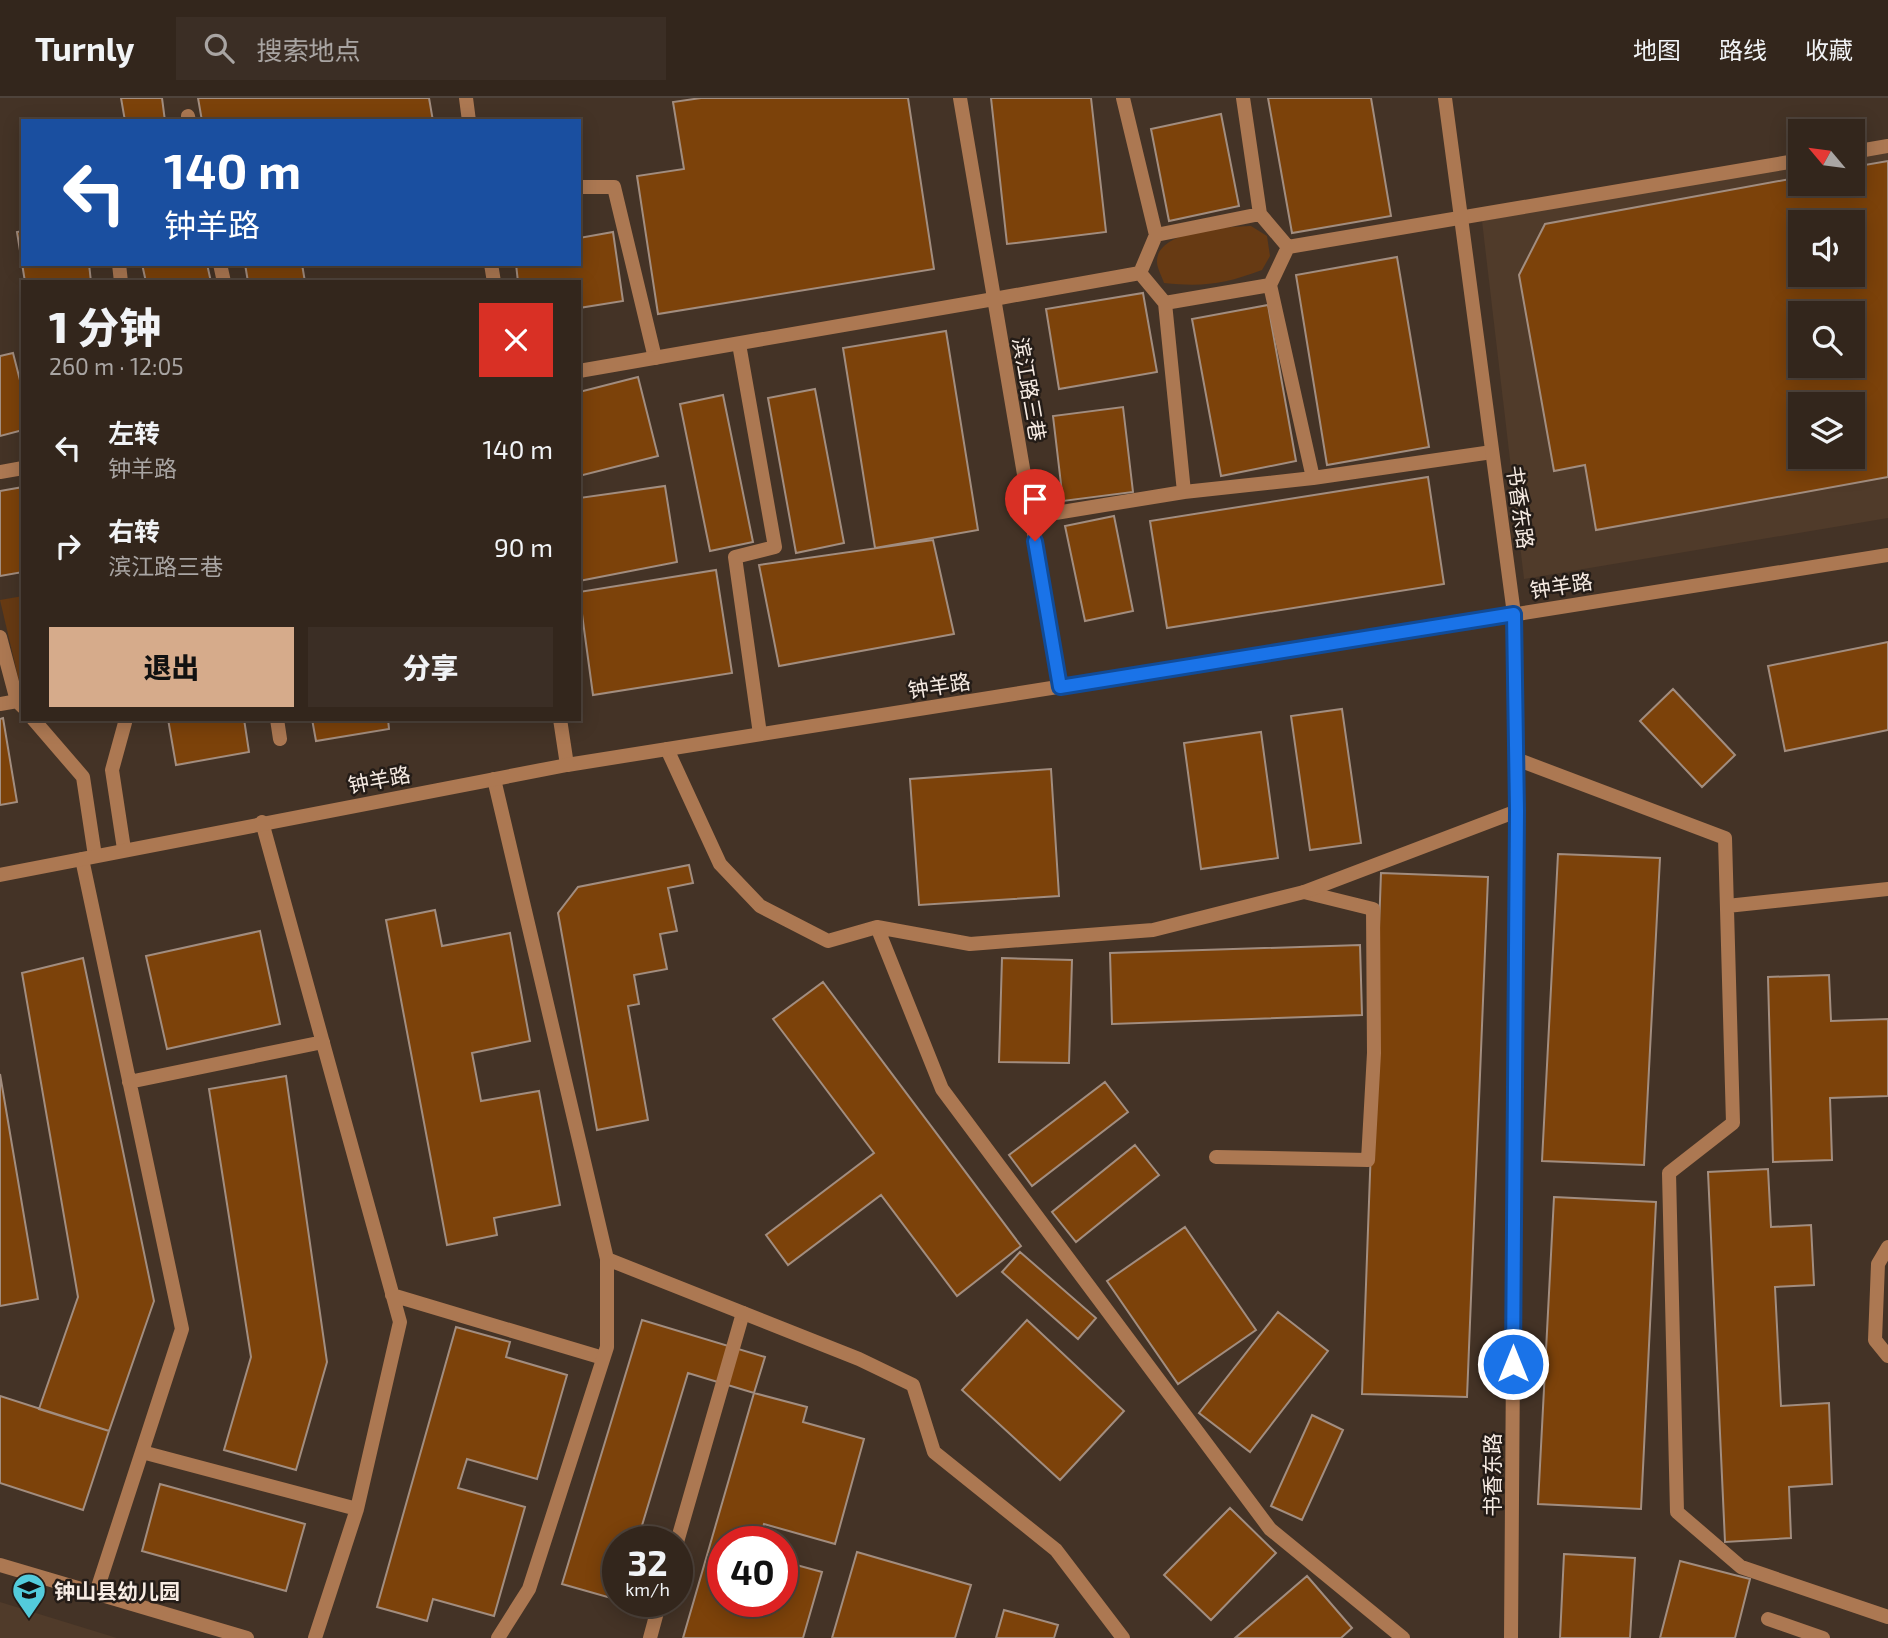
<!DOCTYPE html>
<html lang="zh">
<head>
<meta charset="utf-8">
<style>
  body { margin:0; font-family:"Exo 2","Noto Sans SC",sans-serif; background:#3b2e25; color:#f1f3f6; height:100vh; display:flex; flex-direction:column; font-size:26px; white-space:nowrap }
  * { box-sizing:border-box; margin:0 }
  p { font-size:23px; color:#a9a5a3 }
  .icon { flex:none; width:38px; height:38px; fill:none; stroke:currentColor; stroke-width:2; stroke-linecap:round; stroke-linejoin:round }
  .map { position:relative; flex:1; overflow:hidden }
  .sheet { position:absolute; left:21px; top:182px; width:560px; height:441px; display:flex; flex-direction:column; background:#33261c; border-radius:0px; box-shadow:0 4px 18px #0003,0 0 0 2px #4e433b }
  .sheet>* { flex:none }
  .hud { position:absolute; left:21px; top:21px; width:560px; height:147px; border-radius:0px; box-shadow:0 4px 18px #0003,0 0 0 2px #4e433b; background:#1a4fa0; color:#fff; overflow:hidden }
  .needle { width:46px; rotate:299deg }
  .tools { position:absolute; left:1788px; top:21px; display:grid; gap:14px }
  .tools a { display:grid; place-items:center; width:77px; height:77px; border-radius:0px; background:#33261c; box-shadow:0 4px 18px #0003,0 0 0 2px #4e433b; font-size:35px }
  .speed { position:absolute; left:602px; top:1428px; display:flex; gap:14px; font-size:35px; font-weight:700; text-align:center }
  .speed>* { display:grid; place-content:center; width:91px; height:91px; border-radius:50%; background:#33261c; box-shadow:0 4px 18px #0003,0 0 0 2px #4e433b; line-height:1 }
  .speed small { font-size:18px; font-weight:400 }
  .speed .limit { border:10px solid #d22; background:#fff; color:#111 }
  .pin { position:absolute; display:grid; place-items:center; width:60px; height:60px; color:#fff; margin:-72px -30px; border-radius:50% 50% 50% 0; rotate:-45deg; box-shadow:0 0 7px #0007 }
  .pin .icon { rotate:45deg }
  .me { position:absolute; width:77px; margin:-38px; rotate:0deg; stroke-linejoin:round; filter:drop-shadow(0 0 5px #0008) }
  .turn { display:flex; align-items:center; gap:24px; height:147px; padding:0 28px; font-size:32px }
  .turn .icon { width:91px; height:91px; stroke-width:2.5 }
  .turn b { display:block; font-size:49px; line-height:60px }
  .round { display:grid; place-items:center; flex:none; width:74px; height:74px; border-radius:0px; background:#3b2e25 }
  .head { display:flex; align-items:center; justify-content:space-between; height:119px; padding:0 28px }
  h1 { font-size:42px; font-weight:800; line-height:52px }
  .cta { display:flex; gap:14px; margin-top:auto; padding:14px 28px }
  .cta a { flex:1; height:80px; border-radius:0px; background:#d6ab8b; color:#111; font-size:28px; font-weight:800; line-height:80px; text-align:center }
  .cta a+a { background:#3b2e25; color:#f1f3f6 }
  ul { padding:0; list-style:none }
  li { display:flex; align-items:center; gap:21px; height:98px; padding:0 28px }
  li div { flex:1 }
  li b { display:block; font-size:26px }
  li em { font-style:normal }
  header { display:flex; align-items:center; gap:42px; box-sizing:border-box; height:98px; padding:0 35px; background:#33261c; border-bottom:2px solid #4e433b }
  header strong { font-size:33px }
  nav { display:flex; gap:38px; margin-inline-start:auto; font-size:24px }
  .search { width:490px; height:63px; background:#3b2e25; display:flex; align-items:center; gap:18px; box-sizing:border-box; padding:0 24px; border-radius:0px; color:#a9a5a3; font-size:26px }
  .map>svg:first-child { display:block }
</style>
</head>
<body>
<header>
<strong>Turnly</strong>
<div class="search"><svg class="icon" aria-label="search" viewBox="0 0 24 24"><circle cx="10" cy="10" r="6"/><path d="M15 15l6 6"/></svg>搜索地点</div>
<nav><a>地图</a><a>路线</a><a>收藏</a></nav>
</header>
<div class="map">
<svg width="1888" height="1540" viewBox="0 0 1888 1540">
  <rect width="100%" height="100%" fill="#443326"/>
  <path fill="#503b2a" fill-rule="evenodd" d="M 1888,51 L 1888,420 L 1524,481 L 1482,123 L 1801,66 L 1801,86 L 1853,86 L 1853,57 ZM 1801,124 L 1853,124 L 1853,177 L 1801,177 ZM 1801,215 L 1853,215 L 1853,268 L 1801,268 ZM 1801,306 L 1853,306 L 1853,359 L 1801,359 Z
    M 0,1504 L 117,1540 L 0,1540 Z"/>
  <path fill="#673a13" d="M 1251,128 L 1267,138 L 1270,158 L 1262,172 C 1225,186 1203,189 1164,185 C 1162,179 1157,170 1157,164 C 1156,132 1228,129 1251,128 Z
    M 23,498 L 23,583 L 19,583 L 0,502 Z"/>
  <path fill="#7c420a" stroke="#a28d7f" stroke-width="2" fill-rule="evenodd" d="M 121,0 L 162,0 L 165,23 L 125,23 Z
    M 198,0 L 429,0 L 433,23 L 202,23 Z
    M 701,0 L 908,0 L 934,171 L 658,216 L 637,78 L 684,71 L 673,4 Z
    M 991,0 L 1091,0 L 1106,134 L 1007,146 Z
    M 1268,0 L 1371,0 L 1391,118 L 1292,135 Z
    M 1221,16 L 1239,108 L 1169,123 L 1151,31 Z
    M 1888,63 L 1888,379 L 1596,432 L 1585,367 L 1554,373 L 1519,177 L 1545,126 L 1801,79 L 1801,86 L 1853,86 L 1853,69 ZM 1801,124 L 1853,124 L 1853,177 L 1801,177 ZM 1801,215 L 1853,215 L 1853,268 L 1801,268 ZM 1801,306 L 1853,306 L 1853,359 L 1801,359 Z
    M 23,133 L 23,166 L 89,166 L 91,184 L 25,184 L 17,134 Z
    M 613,134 L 623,203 L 579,210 L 579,184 L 518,184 L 516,166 L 579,166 L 579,140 Z
    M 1397,159 L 1429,349 L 1327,367 L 1296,177 Z
    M 142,166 L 207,166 L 211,184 L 146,184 Z
    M 245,166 L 302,166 L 305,184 L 248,184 Z
    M 1143,195 L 1157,274 L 1059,291 L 1046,211 Z
    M 1268,207 L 1296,363 L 1221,378 L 1192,221 Z
    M 946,233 L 978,432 L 875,450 L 843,250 Z
    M 13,255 L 23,294 L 23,332 L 0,338 L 0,258 Z
    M 638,279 L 658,358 L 579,378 L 579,294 Z
    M 815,291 L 844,445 L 796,455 L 768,300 Z
    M 723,297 L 753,444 L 710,453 L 680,306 Z
    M 1123,309 L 1133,394 L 1063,403 L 1053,318 Z
    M 1428,379 L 1444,486 L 1167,530 L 1150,423 Z
    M 665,388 L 677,464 L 579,483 L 579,400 Z
    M 23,389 L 23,474 L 0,478 L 0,393 Z
    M 1114,418 L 1133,513 L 1085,523 L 1065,428 Z
    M 933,442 L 954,536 L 779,568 L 759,467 Z
    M 716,472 L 732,575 L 593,597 L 579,494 Z
    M 1888,544 L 1888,632 L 1785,653 L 1768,568 Z
    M 1673,591 L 1735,657 L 1702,689 L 1640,623 Z
    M 1342,611 L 1361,745 L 1310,752 L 1291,618 Z
    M 3,620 L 17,704 L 0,707 L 0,621 Z
    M 168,621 L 244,621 L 249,654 L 176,667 Z
    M 312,621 L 388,621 L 389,631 L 316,643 Z
    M 1261,634 L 1278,760 L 1201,771 L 1184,645 Z
    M 1051,671 L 1059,798 L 919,807 L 910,681 Z
    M 1558,756 L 1660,760 L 1644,1067 L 1542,1063 Z
    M 689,767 L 693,785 L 668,790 L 677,833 L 660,836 L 667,871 L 634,877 L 639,906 L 628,908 L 648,1022 L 597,1032 L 558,815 L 578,789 Z
    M 1381,775 L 1488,779 L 1467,1299 L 1362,1296 Z
    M 435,812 L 442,848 L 510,835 L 530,943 L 472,955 L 481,1003 L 539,993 L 560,1107 L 494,1120 L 497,1137 L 447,1147 L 386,822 Z
    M 260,833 L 280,926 L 167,951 L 146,858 Z
    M 1360,847 L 1362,917 L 1112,926 L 1110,855 Z
    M 83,860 L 154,1203 L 109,1333 L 39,1311 L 78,1199 L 22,875 Z
    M 1002,860 L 1072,862 L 1069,965 L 999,964 Z
    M 1829,877 L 1831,923 L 1888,921 L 1888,998 L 1830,1000 L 1832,1062 L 1773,1064 L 1768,879 Z
    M 823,884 L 1021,1148 L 957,1198 L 881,1097 L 788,1167 L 766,1137 L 874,1055 L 773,921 Z
    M 0,976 L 38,1201 L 0,1208 Z
    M 286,978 L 327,1264 L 296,1372 L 224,1352 L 251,1259 L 209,991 Z
    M 1105,984 L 1128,1014 L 1032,1088 L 1009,1057 Z
    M 1135,1047 L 1159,1077 L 1076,1144 L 1052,1114 Z
    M 1768,1071 L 1771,1129 L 1811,1127 L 1814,1187 L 1775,1189 L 1781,1308 L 1829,1305 L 1832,1386 L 1789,1389 L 1791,1440 L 1725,1444 L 1708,1074 Z
    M 1554,1099 L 1656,1104 L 1641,1411 L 1538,1406 Z
    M 1185,1129 L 1256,1232 L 1178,1286 L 1107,1183 Z
    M 1020,1154 L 1096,1220 L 1078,1241 L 1002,1174 Z
    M 1278,1214 L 1328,1253 L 1250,1354 L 1199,1315 Z
    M 642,1222 L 765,1259 L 754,1295 L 688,1275 L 637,1444 L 618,1444 L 618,1502 L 562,1486 Z
    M 1027,1222 L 1124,1313 L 1060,1382 L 962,1292 Z
    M 456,1229 L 510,1244 L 506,1259 L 567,1277 L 537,1381 L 467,1361 L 458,1390 L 525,1409 L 494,1518 L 433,1501 L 427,1523 L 377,1509 Z
    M 754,1295 L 807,1309 L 803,1324 L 864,1341 L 835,1446 L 764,1426 L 759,1444 L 723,1444 L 723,1503 L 782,1503 L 782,1463 L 822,1474 L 803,1540 L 683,1540 Z
    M 0,1298 L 109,1333 L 83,1412 L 0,1385 Z
    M 1312,1317 L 1343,1332 L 1302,1422 L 1271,1408 Z
    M 160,1386 L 305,1426 L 286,1493 L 142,1453 Z
    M 1230,1410 L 1276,1455 L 1211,1522 L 1164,1477 Z
    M 857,1454 L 971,1487 L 955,1540 L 832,1540 Z
    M 1564,1456 L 1635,1460 L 1630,1540 L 1560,1540 Z
    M 1680,1463 L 1750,1481 L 1735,1540 L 1660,1540 Z
    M 1307,1478 L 1352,1530 L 1341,1540 L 1235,1540 Z
    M 1004,1512 L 1058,1527 L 1054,1540 L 996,1540 Z"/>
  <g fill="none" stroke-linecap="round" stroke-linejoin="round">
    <path stroke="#ac7852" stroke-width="14" d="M 1123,0 L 1156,137
      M 1243,0 L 1260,116
      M 188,18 L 189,23
      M 1853,54 L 1888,48
      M 579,89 L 614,89 L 655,260
      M 119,166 L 121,184
      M 220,166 L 224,184
      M 1140,175 L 1165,205 L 1270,187 L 1288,149
      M 994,201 L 1140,175 L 1156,137 L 1260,116 L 1288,149 L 1801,62
      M 739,246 L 775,449 L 735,459 L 760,636
      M 1313,380 L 1492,354
      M 1184,394 L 1313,380 L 1270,187
      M 1031,419 L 1184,394 L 1165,205
      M 0,539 L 17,603 L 23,609
      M 0,606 L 23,602
      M 33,621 L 83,679 L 95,758
      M 277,621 L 280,641
      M 1516,661 L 1725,740 L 1733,1025 L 1669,1075 L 1677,1414 L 1741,1469 L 1888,1519
      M 124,751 L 112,672 L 126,621
      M 82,761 L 182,1231 L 96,1495
      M 1727,808 L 1888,791
      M 129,984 L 323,944
      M 1216,1059 L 1368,1062 L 1374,955 L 1373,811 L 1304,794
      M 1888,1149 L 1878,1166 L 1875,1242 L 1888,1258
      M 392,1197 L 603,1260
      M 142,1354 L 357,1411 L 400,1224 L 262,724
      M 677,1444 L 743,1215
      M 1768,1521 L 1823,1540
      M 315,1540 L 357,1411
      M 650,1540 L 660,1503"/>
    <path stroke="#ac7852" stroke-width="14" d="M 466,0 L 469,23
      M 960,0 L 1060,588
      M 491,166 L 494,184
      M 579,273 L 994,201
      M 0,374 L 23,370
      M 560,621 L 567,667
      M 667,651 L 720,766 L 760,808 L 828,843 L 877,829 L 942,991 L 1270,1431 L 1403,1540
      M 494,681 L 607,1161 L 607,1249 L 529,1491 L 498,1540
      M 877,829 L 970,846 L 1153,832 L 1304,794 L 1517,713
      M 607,1161 L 859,1261 L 913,1287 L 934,1354 L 1056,1452 L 1123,1540"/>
    <path stroke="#ac7852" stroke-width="14" d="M 1445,0 L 1514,516 L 1517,713 L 1511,1540
      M 0,777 L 567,667 L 1888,457
      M 0,1467 L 247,1540"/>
  </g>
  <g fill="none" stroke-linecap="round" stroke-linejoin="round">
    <g stroke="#114b97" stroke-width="18">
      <path id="route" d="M 1035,443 L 1060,589 L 1514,516 L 1517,713 L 1513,1266"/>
    </g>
    <use href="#route" stroke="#1a73e8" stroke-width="12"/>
  </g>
  <defs>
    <g id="school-pin" transform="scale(1.75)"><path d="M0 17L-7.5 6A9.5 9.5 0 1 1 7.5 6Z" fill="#53cbdb" stroke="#241c17"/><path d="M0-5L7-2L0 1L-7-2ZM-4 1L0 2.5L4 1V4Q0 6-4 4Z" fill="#111"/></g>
  </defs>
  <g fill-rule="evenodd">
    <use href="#school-pin" x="29" y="1492"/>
  </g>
  <g text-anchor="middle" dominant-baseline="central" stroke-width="5" stroke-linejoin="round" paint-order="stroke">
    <g font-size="21" fill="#f6ebe3" stroke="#241c17">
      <text transform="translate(1030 291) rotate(80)">滨江路三巷</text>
      <text transform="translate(1521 409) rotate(82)">书香东路</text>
      <text transform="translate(1561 487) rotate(-9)">钟羊路</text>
      <text transform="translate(939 587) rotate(-9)">钟羊路</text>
      <text transform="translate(379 681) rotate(-11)">钟羊路</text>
      <text transform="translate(1491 1377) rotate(-90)">书香东路</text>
    </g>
    <g font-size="21" font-weight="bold" fill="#f6ebe3" stroke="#241c17" text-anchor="start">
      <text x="54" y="1492">钟山县幼儿园</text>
    </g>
  </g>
</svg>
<div class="tools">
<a><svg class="needle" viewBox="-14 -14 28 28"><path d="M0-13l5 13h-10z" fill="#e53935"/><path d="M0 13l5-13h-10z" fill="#a9a5a3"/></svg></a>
<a><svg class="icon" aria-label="sound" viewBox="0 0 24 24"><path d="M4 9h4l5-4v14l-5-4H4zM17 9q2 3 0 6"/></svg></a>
<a><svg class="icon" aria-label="search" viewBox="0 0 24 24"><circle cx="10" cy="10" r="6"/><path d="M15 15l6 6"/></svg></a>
<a><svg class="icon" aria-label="layers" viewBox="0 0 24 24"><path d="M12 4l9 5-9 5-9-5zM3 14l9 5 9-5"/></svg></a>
</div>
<div class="speed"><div>32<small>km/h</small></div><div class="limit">40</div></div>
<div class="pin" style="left:1035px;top:443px;background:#d93025"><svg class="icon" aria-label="arrive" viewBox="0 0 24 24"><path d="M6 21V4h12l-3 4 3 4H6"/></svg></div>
<svg class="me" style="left:1513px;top:1266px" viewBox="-20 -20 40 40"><circle r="17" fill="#1a73e8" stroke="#fff" stroke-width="3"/><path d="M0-11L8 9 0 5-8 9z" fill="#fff"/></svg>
<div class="hud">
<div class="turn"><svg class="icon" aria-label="left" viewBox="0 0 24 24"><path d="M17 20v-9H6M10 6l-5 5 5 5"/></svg><div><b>140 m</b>钟羊路</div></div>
</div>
<section class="sheet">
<div class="head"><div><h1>1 分钟</h1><p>260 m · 12:05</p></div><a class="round" style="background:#d93025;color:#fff"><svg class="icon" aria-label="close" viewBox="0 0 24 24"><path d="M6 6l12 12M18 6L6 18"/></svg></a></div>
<ul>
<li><svg class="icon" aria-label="left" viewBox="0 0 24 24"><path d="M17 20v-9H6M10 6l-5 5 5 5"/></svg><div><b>左转</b><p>钟羊路</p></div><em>140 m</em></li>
<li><svg class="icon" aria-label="right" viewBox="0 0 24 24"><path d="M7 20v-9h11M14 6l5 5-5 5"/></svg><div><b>右转</b><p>滨江路三巷</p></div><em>90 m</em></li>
</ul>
<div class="cta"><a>退出</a><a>分享</a></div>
</section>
</div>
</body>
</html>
